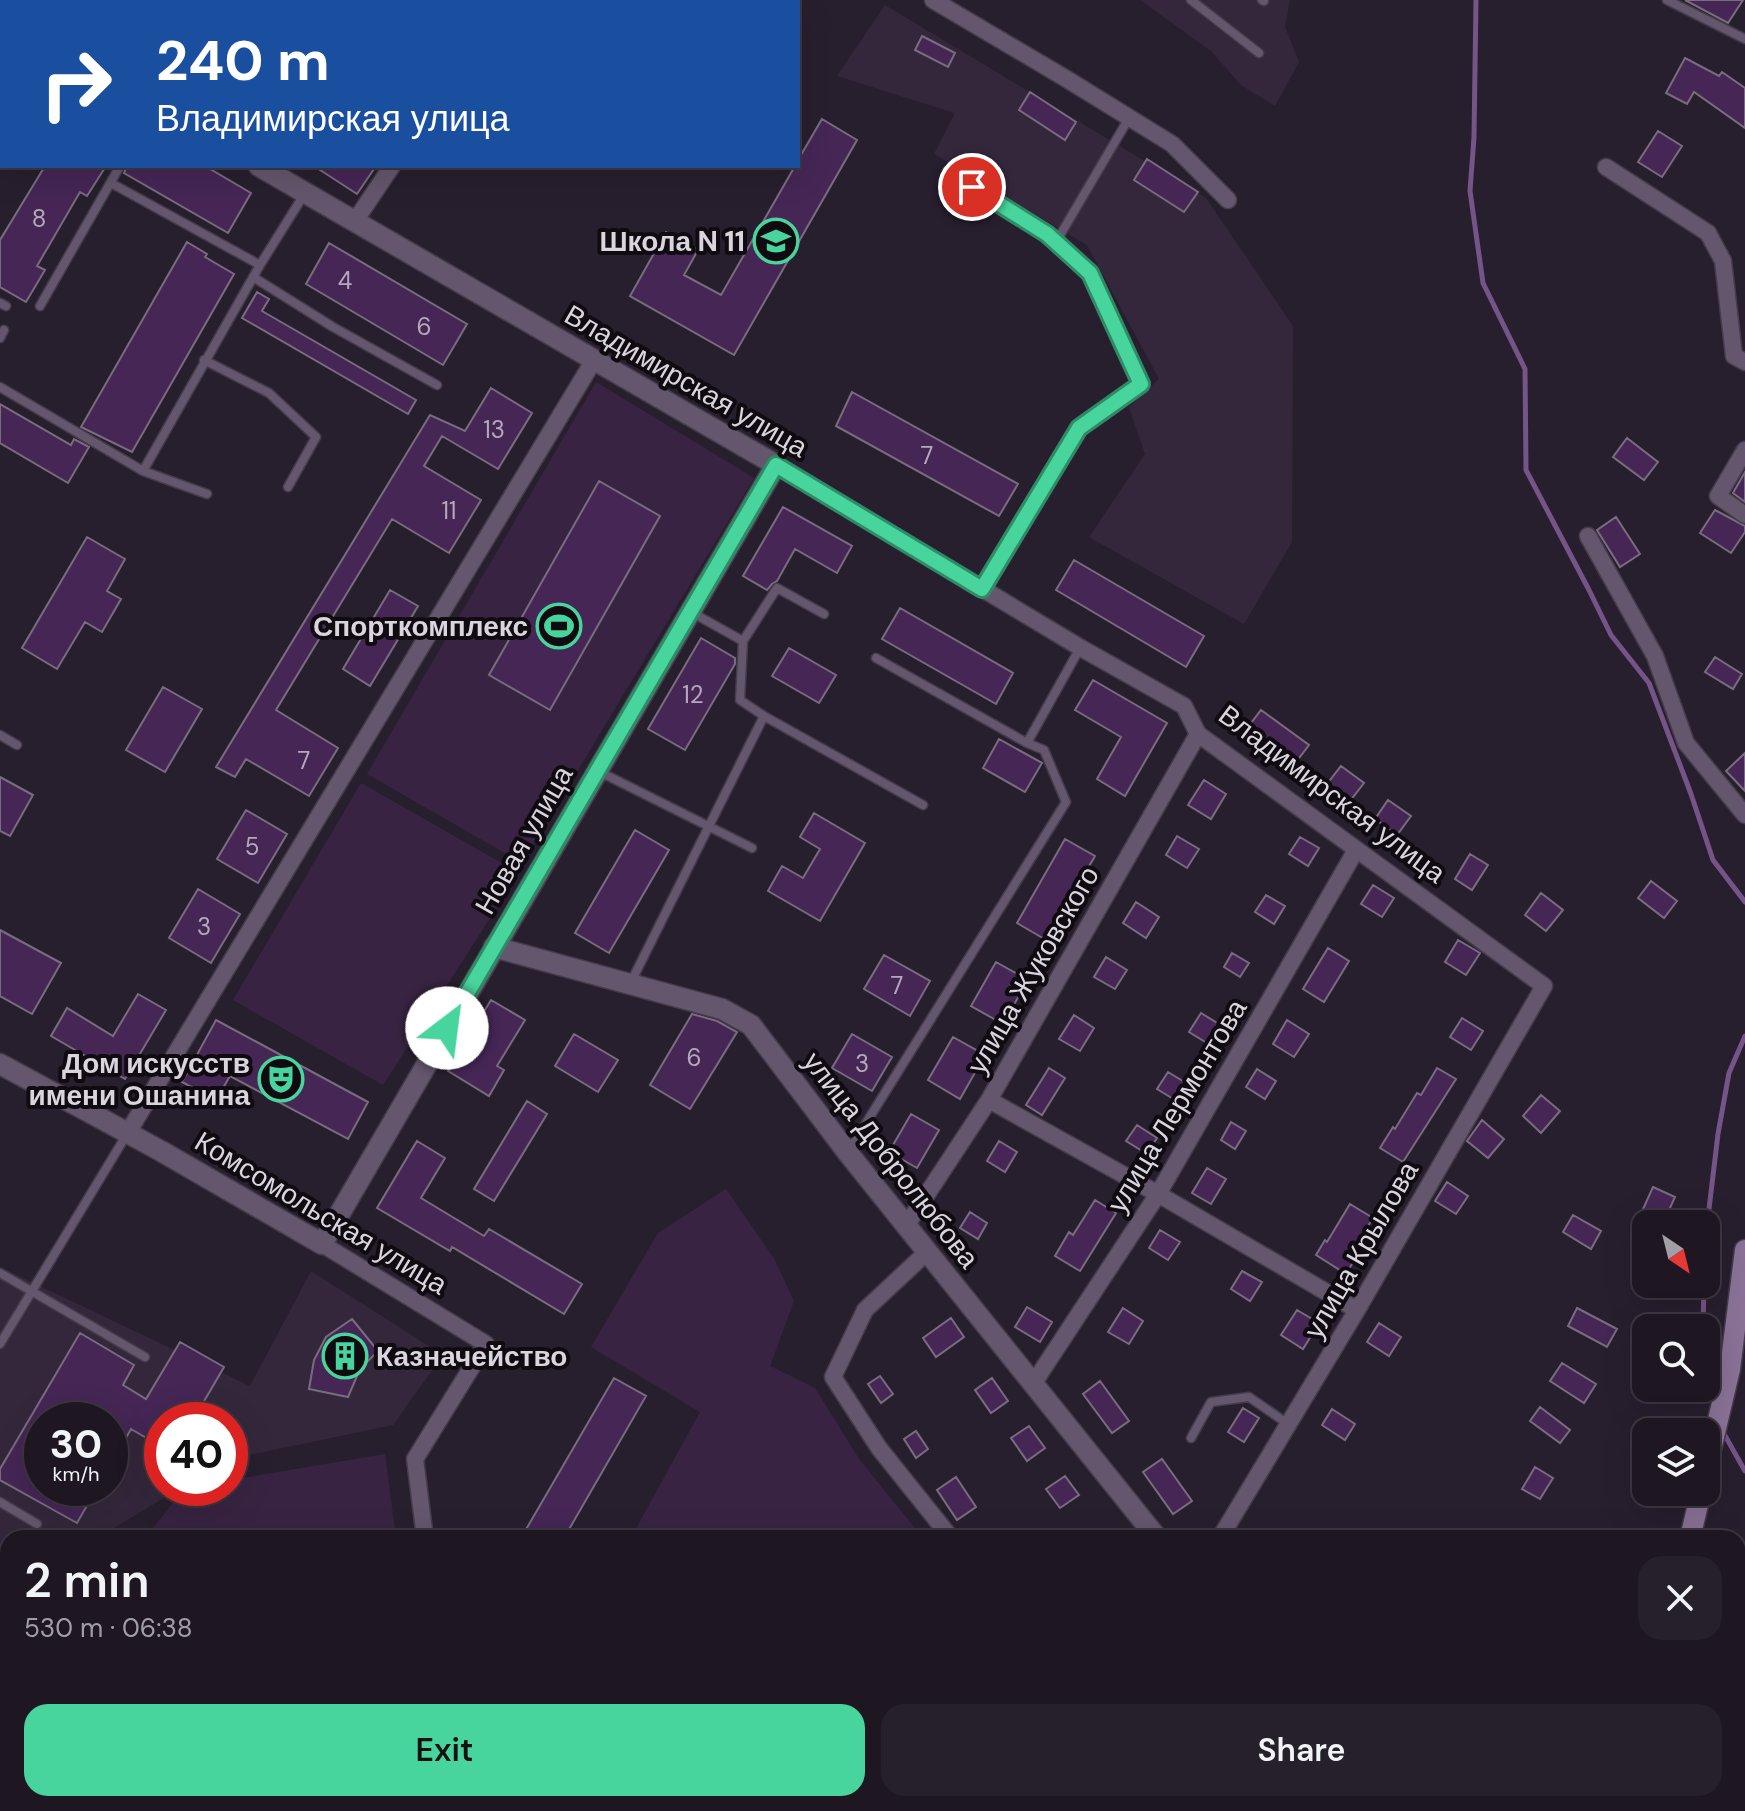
<!DOCTYPE html>
<html lang="en">
<head>
<meta charset="utf-8">
<style>
  body { margin:0; font-family:"DM Sans",sans-serif; background:#26202a; color:#f1f3f6; height:100vh; display:flex; flex-direction:column; font-size:30px; white-space:nowrap }
  * { box-sizing:border-box; margin:0 }
  p { font-size:26px; color:#a19fa5 }
  .icon { flex:none; width:44px; height:44px; fill:none; stroke:currentColor; stroke-width:2; stroke-linecap:round; stroke-linejoin:round }
  .map { position:relative; flex:1; overflow:hidden }
  .sheet { position:absolute; left:0px; top:1530px; width:1746px; height:282px; display:flex; flex-direction:column; background:#1e1722; border-radius:24px 24px 0 0; box-shadow:0 8px 32px #0002,0 0 0 2px #3c3640 }
  .sheet>* { flex:none }
  .top-card { position:absolute; left:0px; top:0px; width:800px; height:168px; box-shadow:0 8px 32px #0002,0 0 0 2px #3c3640; background:#1a4fa0; color:#fff; overflow:hidden }
  .needle { width:52px; rotate:145deg }
  .controls { position:absolute; left:1632px; top:1210px; display:grid; gap:16px }
  .controls a { display:grid; place-items:center; width:88px; height:88px; border-radius:16px; background:#1e1722; box-shadow:0 8px 32px #0002,0 0 0 2px #3c3640; font-size:40px }
  .speed { position:absolute; left:24px; top:1402px; display:flex; gap:16px; font-size:40px; font-weight:700; text-align:center }
  .speed>* { display:grid; place-content:center; width:104px; height:104px; border-radius:50%; background:#1e1722; box-shadow:0 8px 32px #0002,0 0 0 2px #3c3640; line-height:1 }
  .speed small { font-size:20px; font-weight:400 }
  .speed .limit { border:12px solid #d22; background:#fff; color:#111 }
  .pin { position:absolute; display:grid; place-items:center; width:68px; height:68px; color:#fff; margin:-34px; border:4px solid #fff; border-radius:50%; box-shadow:0 2px 8px #0007 }
  .me { position:absolute; width:88px; margin:-44px; rotate:30deg; stroke-linejoin:round; filter:drop-shadow(0 0 6px #0008) }
  .turn { display:flex; align-items:center; gap:28px; height:168px; padding:0 24px; font-size:36px }
  .turn .icon { width:104px; height:104px; stroke-width:2.5 }
  .turn b { display:block; font-size:56px; line-height:68px }
  .round { display:grid; place-items:center; flex:none; width:84px; height:84px; border-radius:24px; background:#26202a }
  .head { display:flex; align-items:center; justify-content:space-between; height:136px; padding:0 24px }
  h1 { font-size:48px; font-weight:600; line-height:60px }
  .action { display:flex; gap:16px; margin-top:auto; padding:16px 24px }
  .action a { flex:1; height:92px; border-radius:24px; background:#48d49d; color:#111; font-size:32px; font-weight:600; line-height:92px; text-align:center }
  .action a+a { background:#26202a; color:#f1f3f6 }
  .map>svg:first-child { display:block }
</style>
</head>
<body>
<div class="map">
<svg width="1745" height="1811" viewBox="0 0 1745 1811">
  <rect width="100%" height="100%" fill="#281f2e"/>
  <path fill="#34273b" fill-rule="evenodd" d="M 1140,0 L 1290,0 L 1285,27 L 1299,62 L 1275,106 L 1241,85 L 1211,51 Z
    M 885,5 L 1206,198 L 1293,326 L 1292,542 L 1244,624 L 1089,537 L 1145,454 L 1129,407 L 1159,379 L 1087,245 L 934,154 L 955,113 L 837,76 Z
    M 0,1267 L 250,1386 L 311,1271 L 443,1355 L 393,1425 L 230,1459 L 230,1420 L 162,1420 L 162,1488 L 181,1488 L 97,1538 L 8,1538 L 8,1576 L 0,1571 ZM 42,1420 L 110,1420 L 110,1488 L 42,1488 Z"/>
  <path fill="#382442" d="M 596,382 L 754,478 L 522,863 L 367,774 Z
    M 361,783 L 519,873 L 383,1085 L 233,1000 Z
    M 726,1189 L 775,1260 L 794,1301 L 770,1366 L 815,1388 L 859,1459 L 923,1538 L 627,1538 L 633,1534 L 700,1412 L 591,1347 L 658,1233 Z
    M 385,1454 L 396,1538 L 145,1538 L 185,1488 L 230,1488 L 230,1480 Z
    M 8,1647 L 8,1804 L 468,1804 L 470,1811 L 0,1811 L 0,1652 Z
    M 867,1804 L 1135,1804 L 1141,1811 L 875,1811 Z"/>
  <g fill="none" stroke-linecap="round" stroke-linejoin="round">
    <path stroke="#755487" stroke-width="5" d="M 1476,0 L 1474,137 L 1470,191 L 1483,283 L 1525,369 L 1526,470 L 1589,590 L 1611,635 L 1649,683 L 1691,794 L 1713,860 L 1745,902
      M 1706,1234 L 1718,1134 L 1729,1073 L 1745,1036
      M 1703,1328 L 1704,1284
      M 1706,1373 L 1713,1404
      M 1723,1432 L 1745,1471
      M 1738,1677 L 1745,1667
      M 1622,1811 L 1631,1804"/>
  </g>
  <path fill="#452655" stroke="#786d7e" stroke-width="2" d="M 1685,0 L 1743,0 L 1728,23 Z
    M 922,36 L 955,53 L 948,67 L 915,50 Z
    M 1685,58 L 1719,76 L 1722,72 L 1745,88 L 1745,128 L 1694,92 L 1687,104 L 1666,93 Z
    M 1030,92 L 1076,122 L 1065,140 L 1019,110 Z
    M 822,119 L 857,140 L 734,355 L 630,296 L 666,232 L 698,250 L 684,275 L 721,295 L 795,166 L 798,166 L 798,160 Z
    M 1658,131 L 1682,146 L 1662,177 L 1638,162 Z
    M 1147,159 L 1198,192 L 1184,212 L 1134,180 Z
    M 45,166 L 106,166 L 87,196 L 80,192 L 37,266 L 45,270 L 26,302 L 0,287 L 0,240 Z
    M 127,166 L 205,166 L 251,193 L 228,233 L 124,173 Z
    M 314,166 L 376,166 L 357,194 Z
    M 187,242 L 207,254 L 205,257 L 234,274 L 132,452 L 81,427 Z
    M 329,243 L 467,324 L 443,365 L 306,284 Z
    M 257,292 L 269,299 L 262,311 L 416,400 L 408,414 L 242,318 Z
    M 491,388 L 532,413 L 498,469 L 442,436 L 424,466 L 481,500 L 449,553 L 392,519 L 276,710 L 338,748 L 309,796 L 246,759 L 235,777 L 216,767 L 430,415 L 465,431 Z
    M 852,392 L 1018,484 L 999,516 L 836,426 Z
    M 0,404 L 71,445 L 74,439 L 89,447 L 68,483 L 0,443 Z
    M 1627,438 L 1658,462 L 1644,480 L 1613,457 Z
    M 1745,472 L 1745,502 L 1733,493 Z
    M 599,481 L 660,516 L 550,710 L 489,675 Z
    M 783,507 L 852,546 L 837,573 L 795,549 L 777,581 L 772,584 L 767,590 L 743,576 Z
    M 1715,510 L 1745,526 L 1745,532 L 1731,553 L 1700,533 Z
    M 1616,517 L 1640,554 L 1620,567 L 1597,530 Z
    M 87,537 L 125,559 L 107,591 L 121,599 L 102,632 L 85,622 L 57,669 L 22,648 Z
    M 1074,560 L 1204,636 L 1186,667 L 1056,590 Z
    M 390,590 L 418,606 L 370,686 L 343,669 Z
    M 900,608 L 1013,673 L 996,704 L 882,639 Z
    M 701,638 L 735,658 L 735,664 L 685,750 L 648,729 Z
    M 789,648 L 836,675 L 819,703 L 772,676 Z
    M 1715,657 L 1742,674 L 1733,689 L 1705,672 Z
    M 1093,680 L 1167,723 L 1125,796 L 1097,779 L 1121,737 L 1075,710 Z
    M 163,687 L 202,709 L 165,772 L 126,750 Z
    M 1261,710 L 1309,745 L 1296,762 L 1248,727 Z
    M 999,739 L 1042,763 L 1025,792 L 983,768 Z
    M 1745,753 L 1745,791 L 1726,771 Z
    M 1341,766 L 1364,783 L 1350,801 L 1327,784 Z
    M 0,777 L 33,795 L 10,836 L 0,831 Z
    M 1204,780 L 1226,794 L 1211,819 L 1188,805 Z
    M 1388,800 L 1411,816 L 1397,835 L 1375,819 Z
    M 246,810 L 287,834 L 258,883 L 217,859 Z
    M 814,813 L 865,843 L 820,921 L 768,891 L 782,866 L 803,878 L 820,849 L 800,837 Z
    M 635,830 L 669,850 L 609,953 L 575,933 Z
    M 1177,836 L 1199,849 L 1187,868 L 1166,855 Z
    M 1300,837 L 1319,848 L 1308,866 L 1289,854 Z
    M 1065,839 L 1095,856 L 1046,940 L 1017,923 Z
    M 1470,854 L 1488,865 L 1472,890 L 1455,879 Z
    M 1651,881 L 1677,901 L 1664,918 L 1638,898 Z
    M 1373,885 L 1394,898 L 1382,917 L 1361,904 Z
    M 198,889 L 240,914 L 211,963 L 169,938 Z
    M 1541,893 L 1563,910 L 1546,931 L 1525,915 Z
    M 1266,895 L 1285,906 L 1274,924 L 1255,912 Z
    M 1136,902 L 1159,917 L 1146,938 L 1123,923 Z
    M 0,930 L 61,963 L 32,1014 L 0,996 Z
    M 1458,940 L 1480,953 L 1466,975 L 1445,962 Z
    M 1328,948 L 1349,961 L 1324,1002 L 1303,989 Z
    M 1232,953 L 1249,963 L 1240,977 L 1224,967 Z
    M 884,955 L 930,981 L 910,1016 L 864,989 Z
    M 1106,957 L 1127,970 L 1115,989 L 1094,977 Z
    M 996,962 L 1028,980 L 1003,1024 L 971,1006 Z
    M 138,994 L 166,1010 L 125,1079 L 51,1036 L 67,1008 L 113,1036 Z
    M 491,1000 L 525,1020 L 497,1066 L 504,1070 L 489,1096 L 448,1071 Z
    M 1201,1013 L 1222,1026 L 1210,1045 L 1189,1032 Z
    M 692,1014 L 717,1021 L 737,1032 L 690,1109 L 650,1085 Z
    M 1074,1015 L 1094,1028 L 1080,1051 L 1059,1039 Z
    M 1462,1018 L 1483,1031 L 1471,1050 L 1450,1037 Z
    M 216,1020 L 368,1102 L 348,1139 L 230,1076 L 216,1100 L 182,1082 Z
    M 1287,1020 L 1309,1034 L 1294,1057 L 1273,1044 Z
    M 574,1034 L 618,1060 L 598,1092 L 555,1066 Z
    M 852,1034 L 892,1057 L 872,1091 L 832,1068 Z
    M 953,1037 L 985,1055 L 960,1099 L 928,1080 Z
    M 1049,1068 L 1065,1078 L 1042,1115 L 1026,1105 Z
    M 1437,1068 L 1456,1079 L 1403,1162 L 1380,1148 L 1393,1127 L 1395,1129 L 1417,1093 L 1421,1095 Z
    M 1257,1069 L 1276,1081 L 1265,1099 L 1246,1087 Z
    M 1168,1072 L 1186,1083 L 1175,1100 L 1157,1089 Z
    M 1541,1095 L 1560,1111 L 1541,1133 L 1523,1116 Z
    M 527,1101 L 547,1114 L 494,1201 L 474,1189 Z
    M 911,1114 L 939,1130 L 917,1168 L 889,1152 Z
    M 1482,1120 L 1504,1139 L 1488,1158 L 1467,1141 Z
    M 1231,1122 L 1246,1131 L 1235,1149 L 1221,1140 Z
    M 1137,1125 L 1157,1138 L 1147,1154 L 1126,1141 Z
    M 417,1141 L 445,1158 L 421,1198 L 484,1236 L 489,1229 L 582,1284 L 564,1314 L 452,1247 L 450,1251 L 377,1208 Z
    M 999,1141 L 1017,1152 L 1005,1172 L 987,1161 Z
    M 1207,1168 L 1226,1179 L 1211,1204 L 1192,1193 Z
    M 1447,1182 L 1468,1196 L 1456,1214 L 1435,1201 Z
    M 1653,1187 L 1675,1197 L 1665,1219 L 1643,1209 Z
    M 1095,1200 L 1116,1213 L 1080,1271 L 1055,1256 L 1069,1232 L 1073,1235 Z
    M 1350,1204 L 1373,1218 L 1350,1255 L 1355,1259 L 1346,1274 L 1316,1255 L 1325,1240 L 1327,1242 Z
    M 970,1212 L 987,1223 L 978,1239 L 960,1228 Z
    M 1573,1215 L 1601,1231 L 1591,1249 L 1563,1232 Z
    M 1160,1230 L 1180,1242 L 1168,1260 L 1149,1248 Z
    M 1242,1271 L 1262,1282 L 1250,1301 L 1231,1289 Z
    M 1027,1307 L 1052,1322 L 1040,1342 L 1015,1327 Z
    M 1123,1308 L 1143,1321 L 1129,1344 L 1108,1332 Z
    M 1577,1308 L 1617,1329 L 1607,1347 L 1568,1326 Z
    M 1297,1310 L 1319,1323 L 1303,1349 L 1281,1335 Z
    M 951,1318 L 964,1337 L 936,1357 L 923,1338 Z
    M 352,1319 L 378,1351 L 360,1369 L 348,1397 L 309,1389 L 314,1360 L 326,1337 Z
    M 1379,1323 L 1401,1337 L 1389,1356 L 1367,1342 Z
    M 80,1333 L 134,1365 L 123,1385 L 146,1399 L 180,1342 L 224,1367 L 193,1420 L 162,1420 L 162,1447 L 131,1429 L 110,1466 L 110,1420 L 42,1420 L 42,1488 L 97,1488 L 77,1523 L 0,1480 L 0,1469 Z
    M 1562,1363 L 1596,1384 L 1584,1403 L 1550,1381 Z
    M 880,1376 L 893,1394 L 881,1403 L 868,1384 Z
    M 614,1378 L 646,1396 L 564,1538 L 521,1538 Z
    M 992,1378 L 1008,1401 L 991,1413 L 975,1390 Z
    M 1100,1381 L 1129,1421 L 1112,1433 L 1083,1394 Z
    M 1540,1407 L 1570,1430 L 1560,1443 L 1530,1421 Z
    M 1243,1408 L 1259,1418 L 1244,1442 L 1228,1432 Z
    M 1332,1409 L 1355,1424 L 1345,1440 L 1322,1425 Z
    M 1029,1426 L 1045,1448 L 1027,1461 L 1011,1438 Z
    M 916,1431 L 928,1449 L 916,1458 L 904,1439 Z
    M 1162,1459 L 1192,1501 L 1173,1514 L 1143,1472 Z
    M 1535,1467 L 1553,1478 L 1540,1499 L 1522,1489 Z
    M 1065,1476 L 1079,1495 L 1060,1508 L 1046,1489 Z
    M 956,1477 L 976,1507 L 957,1520 L 937,1490 Z"/>
  <g fill="none" stroke-linecap="round" stroke-linejoin="round">
    <g stroke="#443c4a" stroke-width="11">
      <path id="service" d="M 1191,0 L 1259,53
        M 1262,0 L 1264,1
        M 1667,0 L 1745,39
        M 109,2 L 110,0
        M 947,171 L 1047,234 L 1090,273 L 1141,384 L 1079,428 L 982,589
        M 111,183 L 260,265
        M 1056,242 L 1129,118
        M 253,277 L 333,327 L 437,385
        M 0,303 L 6,306
        M 40,306 L 120,166
        M 0,338 L 4,330
        M 204,360 L 269,393 L 316,437 L 288,487
        M 0,387 L 143,471
        M 207,494 L 143,471 L 260,265 L 305,193
        M 691,612 L 743,641 L 777,588 L 824,614
        M 743,641 L 740,700 L 764,716
        M 0,735 L 17,745
        M 1027,743 L 1080,648
        M 598,771 L 752,848
        M 630,984 L 764,716 L 923,805
        M 848,1152 L 1066,802 L 1044,750 L 1027,743 L 876,658
        M 0,1273 L 145,1357
        M 0,1344 L 127,1134
        M 1191,1438 L 1211,1402 L 1249,1397 L 1288,1424
        M 0,1502 L 37,1524
        M 780,1804 L 788,1811"/>
    </g>
    <g stroke="#443c4a" stroke-width="19">
      <path id="minor" d="M 933,0 L 1065,78 L 1172,144 L 1228,200
        M 523,2 L 527,0
        M 1606,167 L 1708,233 L 1723,261 L 1734,356 L 1745,362
        M 355,221 L 392,166
        M 1745,450 L 1718,496 L 1745,515
        M 776,465 L 1081,648 L 1184,706 L 1198,734 L 1544,986 L 1357,1310 L 1220,1538
        M 1588,536 L 1655,656 L 1686,743 L 1745,815
        M 989,1100 L 1158,1194 L 1357,1310
        M 127,1134 L 594,360
        M 906,1226 L 989,1100 L 1198,734
        M 322,1244 L 486,1344 L 415,1459 L 425,1538
        M 927,1252 L 865,1310 L 833,1377 L 879,1448 L 951,1538
        M 1033,1384 L 1158,1194 L 1356,850
        M 1738,1582 L 1745,1586
        M 1738,1787 L 1745,1778
        M 501,1804 L 502,1811
        M 1165,1804 L 1171,1811
        M 1719,1811 L 1724,1804"/>
    </g>
    <g stroke="#443c4a" stroke-width="23">
      <path id="tertiary" d="M 494,947 L 722,1009 L 751,1025 L 848,1153 L 1157,1538
        M 0,1064 L 161,1151 L 322,1244 L 776,465 L 259,166
        M 1352,1804 L 1357,1811"/>
    </g>
    <g stroke="#443c4a" stroke-width="23">
      <path id="secondary" d="M 22,2 L 23,0
        M 0,39 L 2,36
        M 1706,1471 L 1730,1369 L 1745,1250
        M 1690,1538 L 1701,1492
        M 1552,1811 L 1558,1804"/>
    </g>
    <use href="#service" stroke="#64566c" stroke-width="8"/>
    <use href="#minor" stroke="#64566c" stroke-width="16"/>
    <use href="#tertiary" stroke="#64566c" stroke-width="20"/>
    <use href="#secondary" stroke="#897296" stroke-width="20"/>
  </g>
  <g fill="none" stroke-linecap="round" stroke-linejoin="round">
    <g stroke="#2f8a66" stroke-width="20">
      <path id="route" d="M 447,1028 L 776,465 L 982,589 L 1079,428 L 1141,384 L 1090,273 L 1047,234 L 972,187"/>
    </g>
    <use href="#route" stroke="#48d49d" stroke-width="14"/>
  </g>
  <defs>
    <g id="school-ring" transform="scale(2.3)"><circle r="9.5" fill="#0f0b11" stroke="#48d49d" stroke-width="1.5"/><path d="M0-5L7-2L0 1L-7-2ZM-4 1L0 2.5L4 1V4Q0 6-4 4Z" fill="#48d49d"/></g>
    <g id="stadium-ring" transform="scale(2.3)"><circle r="9.5" fill="#0f0b11" stroke="#48d49d" stroke-width="1.5"/><path d="M0-5a6.5 5 0 1 0 0 10a6.5 5 0 1 0 0-10ZM-3.5-1.8h7v3.6h-7Z" fill="#48d49d"/></g>
    <g id="theatre-ring" transform="scale(2.3)"><circle r="9.5" fill="#0f0b11" stroke="#48d49d" stroke-width="1.5"/><path d="M-5-5.5Q0-4 5-5.5V0Q5 5 0 6Q-5 5-5 0ZM-3.3-2.5H-1v1.5H-3.3ZM1-2.5H3.3v1.5H1ZM-2.8 1Q0 5.5 2.8 1Z" fill="#48d49d"/></g>
    <g id="building-ring" transform="scale(2.3)"><circle r="9.5" fill="#0f0b11" stroke="#48d49d" stroke-width="1.5"/><path d="M-4-6H4V6H1V3H-1V6H-4ZM-2.5-4.3h1.7v1.8h-1.7ZM.8-4.3h1.7v1.8H.8ZM-2.5-1h1.7V.8h-1.7ZM.8-1h1.7V.8H.8Z" fill="#48d49d"/></g>
  </defs>
  <g fill-rule="evenodd">
    <use href="#school-ring" x="776" y="241"/>
    <use href="#stadium-ring" x="559" y="626"/>
    <use href="#theatre-ring" x="281" y="1079"/>
    <use href="#building-ring" x="345" y="1356"/>
  </g>
  <g text-anchor="middle" dominant-baseline="central" stroke-width="8" stroke-linejoin="round" paint-order="stroke">
    <g font-size="24" fill="#b5a8bc">
      <text x="39" y="218">8</text>
      <text x="345" y="280">4</text>
      <text x="424" y="326">6</text>
      <text x="494" y="429">13</text>
      <text x="927" y="455">7</text>
      <text x="449" y="510">11</text>
      <text x="693" y="694">12</text>
      <text x="304" y="760">7</text>
      <text x="252" y="846">5</text>
      <text x="204" y="926">3</text>
      <text x="897" y="985">7</text>
      <text x="694" y="1057">6</text>
      <text x="862" y="1063">3</text>
    </g>
    <g font-size="28" font-weight="bold" fill="#dad4de" stroke="#0f0b11" text-anchor="end">
      <text x="745" y="241">Школа N 11</text>
      <text x="528" y="626">Спорткомплекс</text>
      <text x="250" y="1063">Дом искусств<tspan x="250" dy="32">имени Ошанина</tspan></text>
      <text x="376" y="1356" text-anchor="start">Казначейство</text>
    </g>
    <g font-size="28" fill="#dad4de" stroke="#0f0b11">
      <text transform="translate(686 381) rotate(30)">Владимирская улица</text>
      <text transform="translate(1332 794) rotate(37)">Владимирская улица</text>
      <text transform="translate(524 840) rotate(-60)">Новая улица</text>
      <text transform="translate(1033 970) rotate(-60)">улица Жуковского</text>
      <text transform="translate(1177 1106) rotate(-59)">улица Лермонтова</text>
      <text transform="translate(891 1160) rotate(52)">улица Добролюбова</text>
      <text transform="translate(321 1213) rotate(31)">Комсомольская улица</text>
      <text transform="translate(1361 1250) rotate(-60)">улица Крылова</text>
    </g>
  </g>
</svg>
<div class="controls">
<a><svg class="needle" viewBox="-14 -14 28 28"><path d="M0-13l5 13h-10z" fill="#e53935"/><path d="M0 13l5-13h-10z" fill="#a19fa5"/></svg></a>
<a><svg class="icon" aria-label="search" viewBox="0 0 24 24"><circle cx="10" cy="10" r="6"/><path d="M15 15l6 6"/></svg></a>
<a><svg class="icon" aria-label="layers" viewBox="0 0 24 24"><path d="M12 4l9 5-9 5-9-5zM3 14l9 5 9-5"/></svg></a>
</div>
<div class="speed"><div>30<small>km/h</small></div><div class="limit">40</div></div>
<div class="pin" style="left:972px;top:187px;background:#d93025"><svg class="icon" aria-label="arrive" viewBox="0 0 24 24"><path d="M6 21V4h12l-3 4 3 4H6"/></svg></div>
<svg class="me" style="left:447px;top:1028px" viewBox="-20 -20 40 40"><circle r="19" fill="#fff"/><path d="M0-13L10 11 0 6-10 11z" fill="#48d49d"/></svg>
<div class="top-card">
<div class="turn"><svg class="icon" aria-label="right" viewBox="0 0 24 24"><path d="M7 20v-9h11M14 6l5 5-5 5"/></svg><div><b>240 m</b>Владимирская улица</div></div>
</div>
<section class="sheet">
<div class="head"><div><h1>2 min</h1><p>530 m · 06:38</p></div><a class="round"><svg class="icon" aria-label="close" viewBox="0 0 24 24"><path d="M6 6l12 12M18 6L6 18"/></svg></a></div>
<div class="action"><a>Exit</a><a>Share</a></div>
</section>
</div>
</body>
</html>
